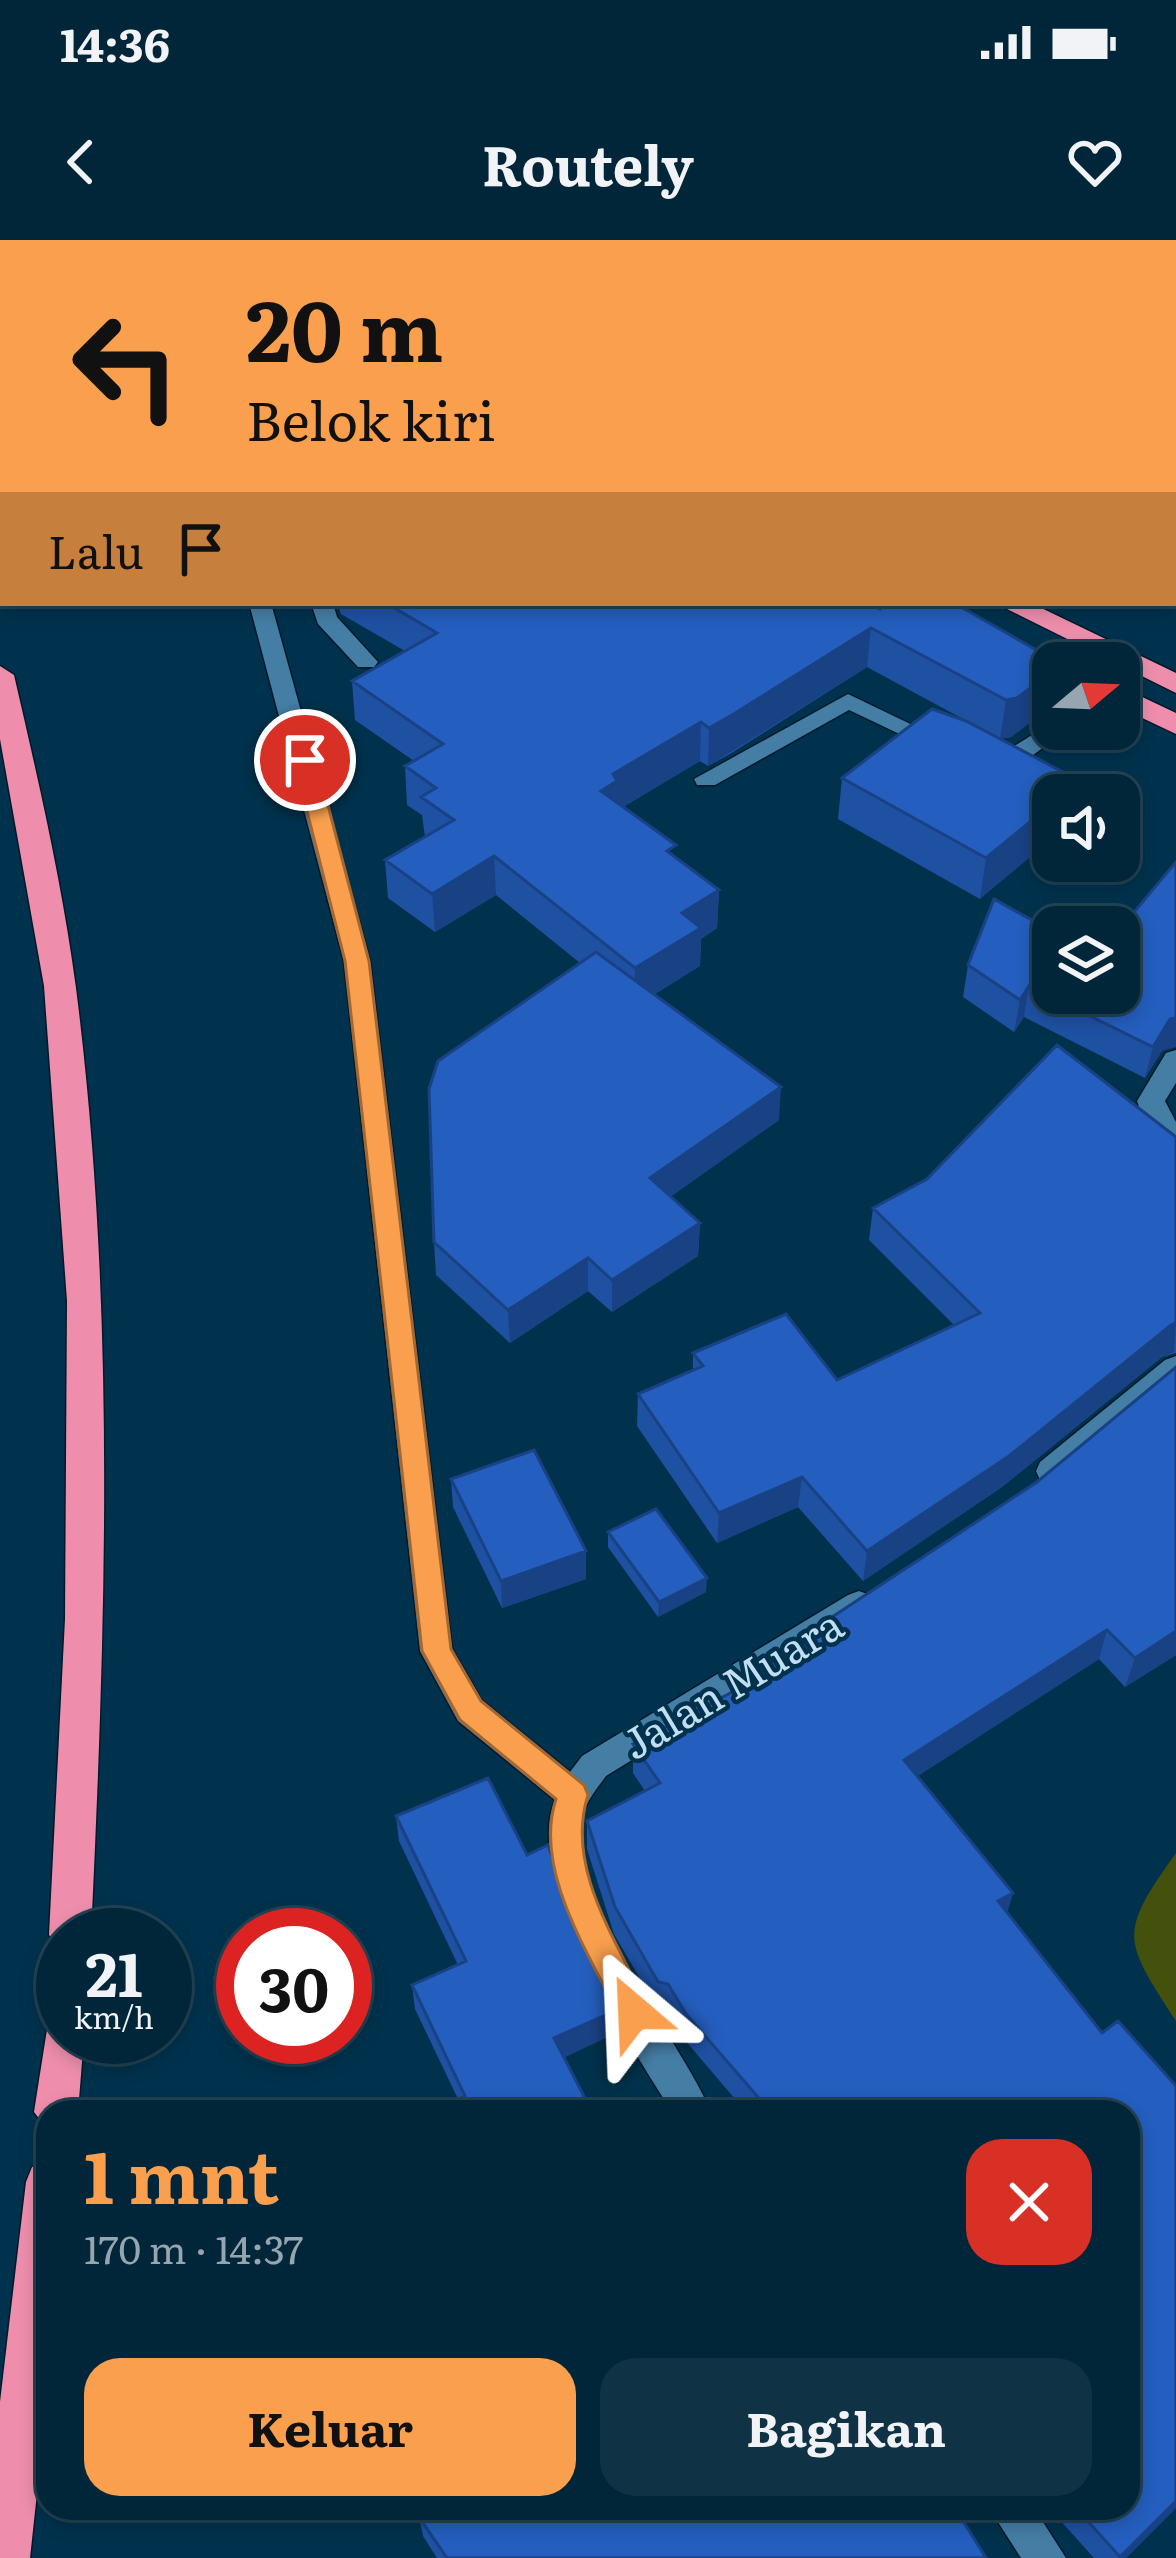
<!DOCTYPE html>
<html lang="id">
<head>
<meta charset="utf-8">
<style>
  body { margin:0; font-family:Literata,serif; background:#0f3245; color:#f1f3f6; height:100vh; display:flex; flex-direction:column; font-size:45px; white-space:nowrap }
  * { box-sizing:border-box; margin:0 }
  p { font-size:39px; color:#96a5af }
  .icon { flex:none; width:66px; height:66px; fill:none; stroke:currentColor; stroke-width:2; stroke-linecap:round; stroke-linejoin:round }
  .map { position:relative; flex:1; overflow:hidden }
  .details { position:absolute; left:36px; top:1860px; width:1104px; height:420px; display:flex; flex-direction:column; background:#01263a; border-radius:36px; box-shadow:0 6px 18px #0003,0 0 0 3px #234354 }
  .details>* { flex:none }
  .banner { position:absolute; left:0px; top:0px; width:1176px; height:366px; box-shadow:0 6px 18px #0003,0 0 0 3px #234354; background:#f99f4d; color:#111; overflow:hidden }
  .needle { width:78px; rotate:71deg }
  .fabs { position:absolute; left:1032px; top:402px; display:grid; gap:24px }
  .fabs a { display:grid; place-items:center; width:108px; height:108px; border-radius:24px; background:#01263a; box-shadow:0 6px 18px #0003,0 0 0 3px #234354; font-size:60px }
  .speed { position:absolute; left:36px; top:1668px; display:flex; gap:24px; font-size:60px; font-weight:700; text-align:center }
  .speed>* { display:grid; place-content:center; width:156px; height:156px; border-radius:50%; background:#01263a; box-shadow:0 6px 18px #0003,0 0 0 3px #234354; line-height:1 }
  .speed small { font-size:30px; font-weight:400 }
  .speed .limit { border:18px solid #d22; background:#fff; color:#111 }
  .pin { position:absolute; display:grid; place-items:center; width:102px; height:102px; color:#fff; margin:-51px; border:6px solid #fff; border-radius:50%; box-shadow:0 3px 12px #0007 }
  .me { position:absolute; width:132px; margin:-66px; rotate:334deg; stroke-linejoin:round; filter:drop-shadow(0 0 9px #0008) }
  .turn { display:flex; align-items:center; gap:42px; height:252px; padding:0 48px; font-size:54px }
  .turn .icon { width:156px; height:156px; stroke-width:2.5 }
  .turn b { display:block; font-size:84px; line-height:102px }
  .then { display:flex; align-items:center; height:114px; padding:0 48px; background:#0003; gap:24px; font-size:45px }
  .round { display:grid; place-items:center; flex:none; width:126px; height:126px; border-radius:36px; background:#0f3245 }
  .head { display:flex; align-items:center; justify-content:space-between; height:204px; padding:0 48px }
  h1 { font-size:72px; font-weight:700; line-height:90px; color:#f99f4d }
  .action { display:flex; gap:24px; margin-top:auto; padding:24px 48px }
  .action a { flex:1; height:138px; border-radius:36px; background:#f99f4d; color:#111; font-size:48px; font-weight:700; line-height:138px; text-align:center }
  .action a+a { background:#0f3245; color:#f1f3f6 }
  .status { display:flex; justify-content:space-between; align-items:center; height:84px; padding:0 60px; background:#01263a; direction:ltr }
  .status svg { height:33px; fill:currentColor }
  header { display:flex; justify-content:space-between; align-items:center; height:156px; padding:0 48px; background:#01263a; font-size:54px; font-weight:700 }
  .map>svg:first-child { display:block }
</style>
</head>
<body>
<div class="status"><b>14:36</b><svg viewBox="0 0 49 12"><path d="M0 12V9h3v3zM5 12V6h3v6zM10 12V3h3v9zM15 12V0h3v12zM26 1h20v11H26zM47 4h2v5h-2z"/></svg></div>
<header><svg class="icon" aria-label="back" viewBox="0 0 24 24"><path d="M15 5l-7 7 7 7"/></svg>Routely<svg class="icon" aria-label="heart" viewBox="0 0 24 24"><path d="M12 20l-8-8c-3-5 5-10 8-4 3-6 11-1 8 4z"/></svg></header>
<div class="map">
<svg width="1176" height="2318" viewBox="0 0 1176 2318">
  <rect width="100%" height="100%" fill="#01324d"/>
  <path fill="#44510c" d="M 1176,1613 L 1176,1781 C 1123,1699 1118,1694 1176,1613 Z"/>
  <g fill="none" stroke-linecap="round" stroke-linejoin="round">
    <g stroke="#00192b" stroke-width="3">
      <path id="lane" d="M 311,363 L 333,363 L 337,377 L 378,422 L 374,427 L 358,427 L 318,384 Z
        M 848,454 L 952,504 L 940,512 L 931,509 L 849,470 L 715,545 L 697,545 L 694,539 Z
        M 1053,482 L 1053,489 L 1067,489 L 1032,516 L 985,526 L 973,518 L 976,513 L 1016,505 Z"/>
    </g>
    <g stroke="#00192b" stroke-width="3">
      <path id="street" d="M 1003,0 L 1026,0 L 1028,3 L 1005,3 Z
        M 1173,88 L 1176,89 L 1176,102 L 1173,101 Z
        M 249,363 L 271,363 L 370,721 L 452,1409 L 482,1461 L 570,1532 L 582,1516 L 848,1355 L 859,1351 L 870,1355 L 875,1364 L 870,1373 L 606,1536 C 595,1551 582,1566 581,1586 C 575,1681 675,1789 711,1872 L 672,1872 C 629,1804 522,1639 555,1560 L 458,1481 L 420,1411 L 344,721 Z
        M 1176,810 L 1176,843 L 1165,861 L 1176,882 L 1176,907 L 1146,887 L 1137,861 L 1166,813 Z
        M 1176,1116 L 1176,1145 L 1062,1240 L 1040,1240 L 1036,1231 L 1040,1222 L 1165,1120 Z
        M 989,2268 L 1034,2268 L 1066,2318 L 1021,2318 Z"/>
    </g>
    <g stroke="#00192b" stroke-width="3">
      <path id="highway" d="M 38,0 L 62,0 L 64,3 L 40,3 Z
        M 0,90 L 3,90 L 3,105 L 0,105 Z
        M 995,363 L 1031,363 L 1176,433 L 1176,453 Z
        M 0,426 L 14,435 C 38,539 62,642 76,748 C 116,1063 106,1379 91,1695 L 63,1695 L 63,1711 L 49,1695 L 65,1379 L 67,1061 L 44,746 L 0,499 Z
        M 1119,446 L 1176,473 L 1176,494 L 1119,467 Z
        M 63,1777 L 63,1797 L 84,1797 L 78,1872 L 48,1872 L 48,1890 L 34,1872 L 48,1783 Z
        M 48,1920 L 48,2151 L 30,2318 L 0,2318 L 0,2162 L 26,1942 L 32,1927 Z"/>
    </g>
    <use href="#lane" fill="#457ea5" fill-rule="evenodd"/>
    <use href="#street" fill="#457ea5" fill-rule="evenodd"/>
    <use href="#highway" fill="#ee8eac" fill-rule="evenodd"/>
  </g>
  <path fill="#1f51a3" d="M 177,0 L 1007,0 L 1011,3 L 181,3 Z
    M 1173,96 L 1176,98 L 1176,343 L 1173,341 Z
    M 337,363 L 870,363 L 880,369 L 1053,423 L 1053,465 L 1011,497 L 1000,499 L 867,427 L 730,514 L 708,526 L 700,521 L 623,567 L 675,617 L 719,650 L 717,688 L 701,699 L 700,726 L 655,754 L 779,880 L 670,957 L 700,983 L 698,1016 L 612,1072 L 588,1051 L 510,1103 L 436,1035 L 434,1002 L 580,723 L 496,655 L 435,692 L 388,658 L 385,620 L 425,597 L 422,575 L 407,565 L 405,526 L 414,521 L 355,480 L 352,441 L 405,411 L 341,374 Z
    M 842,538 L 1080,541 L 980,659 L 838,579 Z
    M 994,659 L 1162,811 L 1145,838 L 1024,777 L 1014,792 L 963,757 L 968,725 Z
    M 1176,897 L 1176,1113 L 1162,1117 L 1002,1247 L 863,1341 L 798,1267 L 717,1303 L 637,1186 L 638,1154 L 693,1130 L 693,1113 L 837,1140 L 954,1085 L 869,1000 L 873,968 Z
    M 1176,1127 L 1176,1415 L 1125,1447 L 1099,1419 L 917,1536 L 1013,1653 L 1007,1672 L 1102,1793 L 1176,1846 L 1176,2268 L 1126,2318 L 1094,2318 L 1049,2268 L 1128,2268 L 1128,1872 L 746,1872 L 684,1799 L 666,1770 L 657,1768 L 614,1694 L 587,1609 L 587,1581 L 645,1551 L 633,1533 L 633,1504 L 751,1442 L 752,1433 L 825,1391 L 826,1381 L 1037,1242 Z
    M 451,1239 L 586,1311 L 586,1339 L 502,1368 L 453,1267 Z
    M 608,1292 L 706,1352 L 658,1377 L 608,1307 Z
    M 396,1576 L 527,1615 L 581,1698 L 618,1792 L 564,1817 L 458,1859 L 415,1769 L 412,1745 L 458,1725 L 399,1601 Z
    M 419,2277 L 986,2318 L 437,2318 L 423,2296 Z"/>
  <path fill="#194285" d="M 871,388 L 867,427 L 708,526 L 709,488 Z
    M 1053,431 L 1053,465 L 1011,497 L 1000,499 L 1006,460 Z
    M 701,482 L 700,521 L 617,570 L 601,551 L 613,534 Z
    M 1080,541 L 1078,555 L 1063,555 Z
    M 1053,563 L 1053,598 L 980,659 L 986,618 Z
    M 494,616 L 496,655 L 435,692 L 432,654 Z
    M 719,650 L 717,688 L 701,699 L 700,726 L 634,767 L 635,728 L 682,673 Z
    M 1029,746 L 1024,777 L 1014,792 L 1020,760 Z
    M 1176,778 L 1176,807 L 1162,811 L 1145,838 L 1153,807 L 1170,779 Z
    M 781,847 L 779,880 L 649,972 L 650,938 Z
    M 700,983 L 698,1016 L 612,1072 L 612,1040 Z
    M 588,1018 L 588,1051 L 510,1103 L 508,1070 Z
    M 1176,1083 L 1174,1112 L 1162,1117 L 1002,1247 L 863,1341 L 867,1311 Z
    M 802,1237 L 798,1267 L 717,1303 L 719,1273 Z
    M 586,1311 L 586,1339 L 502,1368 L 501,1341 Z
    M 707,1338 L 706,1352 L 658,1377 L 659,1362 Z
    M 1107,1390 L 1099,1419 L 898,1549 L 904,1520 Z
    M 1176,1391 L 1176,1415 L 1125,1447 L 1135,1418 Z
    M 1013,1653 L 1005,1680 L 998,1661 Z
    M 619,1769 L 618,1792 L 555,1822 L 554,1798 Z
    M 1176,2261 L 1176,2268 L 1126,2318 L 1120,2318 Z"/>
  <path fill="#245ebe" stroke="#194285" stroke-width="3" d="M 209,0 L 236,0 L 229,3 L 214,3 Z
    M 238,0 L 1007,0 L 1011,3 L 242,3 Z
    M 1173,96 L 1176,98 L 1176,313 L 1173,311 Z
    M 386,363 L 870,363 L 880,369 L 883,363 L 954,363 L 1059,423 L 1053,423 L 1053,431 L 1017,458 L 1006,460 L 871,388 L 732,475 L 709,488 L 701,482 L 613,534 L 617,541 L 601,551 L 676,605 L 667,611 L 719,650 L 682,673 L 701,688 L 635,728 L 494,616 L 432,654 L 385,620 L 454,580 L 421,557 L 436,548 L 405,526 L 443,504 L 352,441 L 437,393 Z
    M 932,469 L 966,481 L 1080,541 L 1063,555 L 1053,555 L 1053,563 L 986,618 L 842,538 Z
    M 1176,622 L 1176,778 L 1170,779 L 1153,807 L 1029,746 L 1020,760 L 968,725 L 994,659 L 1053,692 L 1053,753 L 1119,753 L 1119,690 Z
    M 596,712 L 781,847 L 650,938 L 700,983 L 612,1040 L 588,1018 L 508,1070 L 434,1002 L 429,849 L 438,821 Z
    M 1057,805 L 1176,897 L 1176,1083 L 1171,1085 L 1009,1216 L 867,1311 L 802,1237 L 719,1273 L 638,1154 L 703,1126 L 693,1113 L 786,1074 L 837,1140 L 980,1073 L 873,968 L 927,939 Z
    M 1176,1127 L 1176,1391 L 1135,1418 L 1107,1390 L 904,1520 L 1013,1653 L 998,1661 L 1102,1793 L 1118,1781 L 1176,1846 L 1176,2261 L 1120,2317 L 1076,2268 L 1128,2268 L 1128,1872 L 771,1872 L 686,1774 L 668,1744 L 658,1742 L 615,1667 L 587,1581 L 660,1543 L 633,1504 L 757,1439 L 752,1433 L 832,1387 L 826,1381 L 1037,1242 Z
    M 534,1210 L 586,1311 L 501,1341 L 451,1239 Z
    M 656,1269 L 707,1338 L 659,1362 L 608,1292 Z
    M 488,1538 L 527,1615 L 548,1605 L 581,1698 L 619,1769 L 554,1798 L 592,1872 L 430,1872 L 465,1856 L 412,1745 L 466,1721 L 396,1576 Z
    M 430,2268 L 955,2268 L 986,2318 L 447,2318 L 419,2277 Z"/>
  <path fill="#f99f4d" stroke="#a26732" stroke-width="3" d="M 305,513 L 316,520 L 369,721 L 451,1409 L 481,1461 L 584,1545 L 588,1555 C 564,1630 620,1705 650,1772 L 646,1783 L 634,1788 L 623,1783 C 592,1718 532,1632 556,1559 L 460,1480 L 422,1411 L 345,721 L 294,520 Z"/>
  <g text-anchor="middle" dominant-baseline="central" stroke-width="9" stroke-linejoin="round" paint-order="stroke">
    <g font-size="42" fill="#c1def3" stroke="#01324d">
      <text transform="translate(731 1442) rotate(-31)">Jalan Muara</text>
    </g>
  </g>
</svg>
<div class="fabs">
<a><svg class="needle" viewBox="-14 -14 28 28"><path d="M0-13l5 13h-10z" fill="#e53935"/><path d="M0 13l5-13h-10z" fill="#96a5af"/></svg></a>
<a><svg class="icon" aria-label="sound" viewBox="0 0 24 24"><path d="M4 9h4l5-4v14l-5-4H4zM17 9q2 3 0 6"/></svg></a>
<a><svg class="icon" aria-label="layers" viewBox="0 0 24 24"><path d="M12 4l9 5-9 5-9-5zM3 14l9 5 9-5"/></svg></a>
</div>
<div class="speed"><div>21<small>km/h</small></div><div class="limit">30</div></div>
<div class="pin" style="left:305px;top:520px;background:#d93025"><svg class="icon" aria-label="arrive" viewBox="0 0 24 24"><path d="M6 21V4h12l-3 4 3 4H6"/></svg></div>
<svg class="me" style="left:634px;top:1772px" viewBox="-20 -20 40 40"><path d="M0-17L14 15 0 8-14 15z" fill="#f99f4d" stroke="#fff" stroke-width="4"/></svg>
<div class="banner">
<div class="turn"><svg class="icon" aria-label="left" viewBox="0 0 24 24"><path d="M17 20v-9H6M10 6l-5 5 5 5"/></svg><div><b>20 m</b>Belok kiri</div></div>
<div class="then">Lalu<svg class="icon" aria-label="arrive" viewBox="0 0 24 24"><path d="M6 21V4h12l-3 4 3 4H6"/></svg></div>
</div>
<section class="details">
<div class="head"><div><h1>1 mnt</h1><p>170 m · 14:37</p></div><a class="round" style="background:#d93025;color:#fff"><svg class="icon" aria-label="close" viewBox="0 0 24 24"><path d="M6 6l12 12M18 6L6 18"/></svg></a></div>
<div class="action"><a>Keluar</a><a>Bagikan</a></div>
</section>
</div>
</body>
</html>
